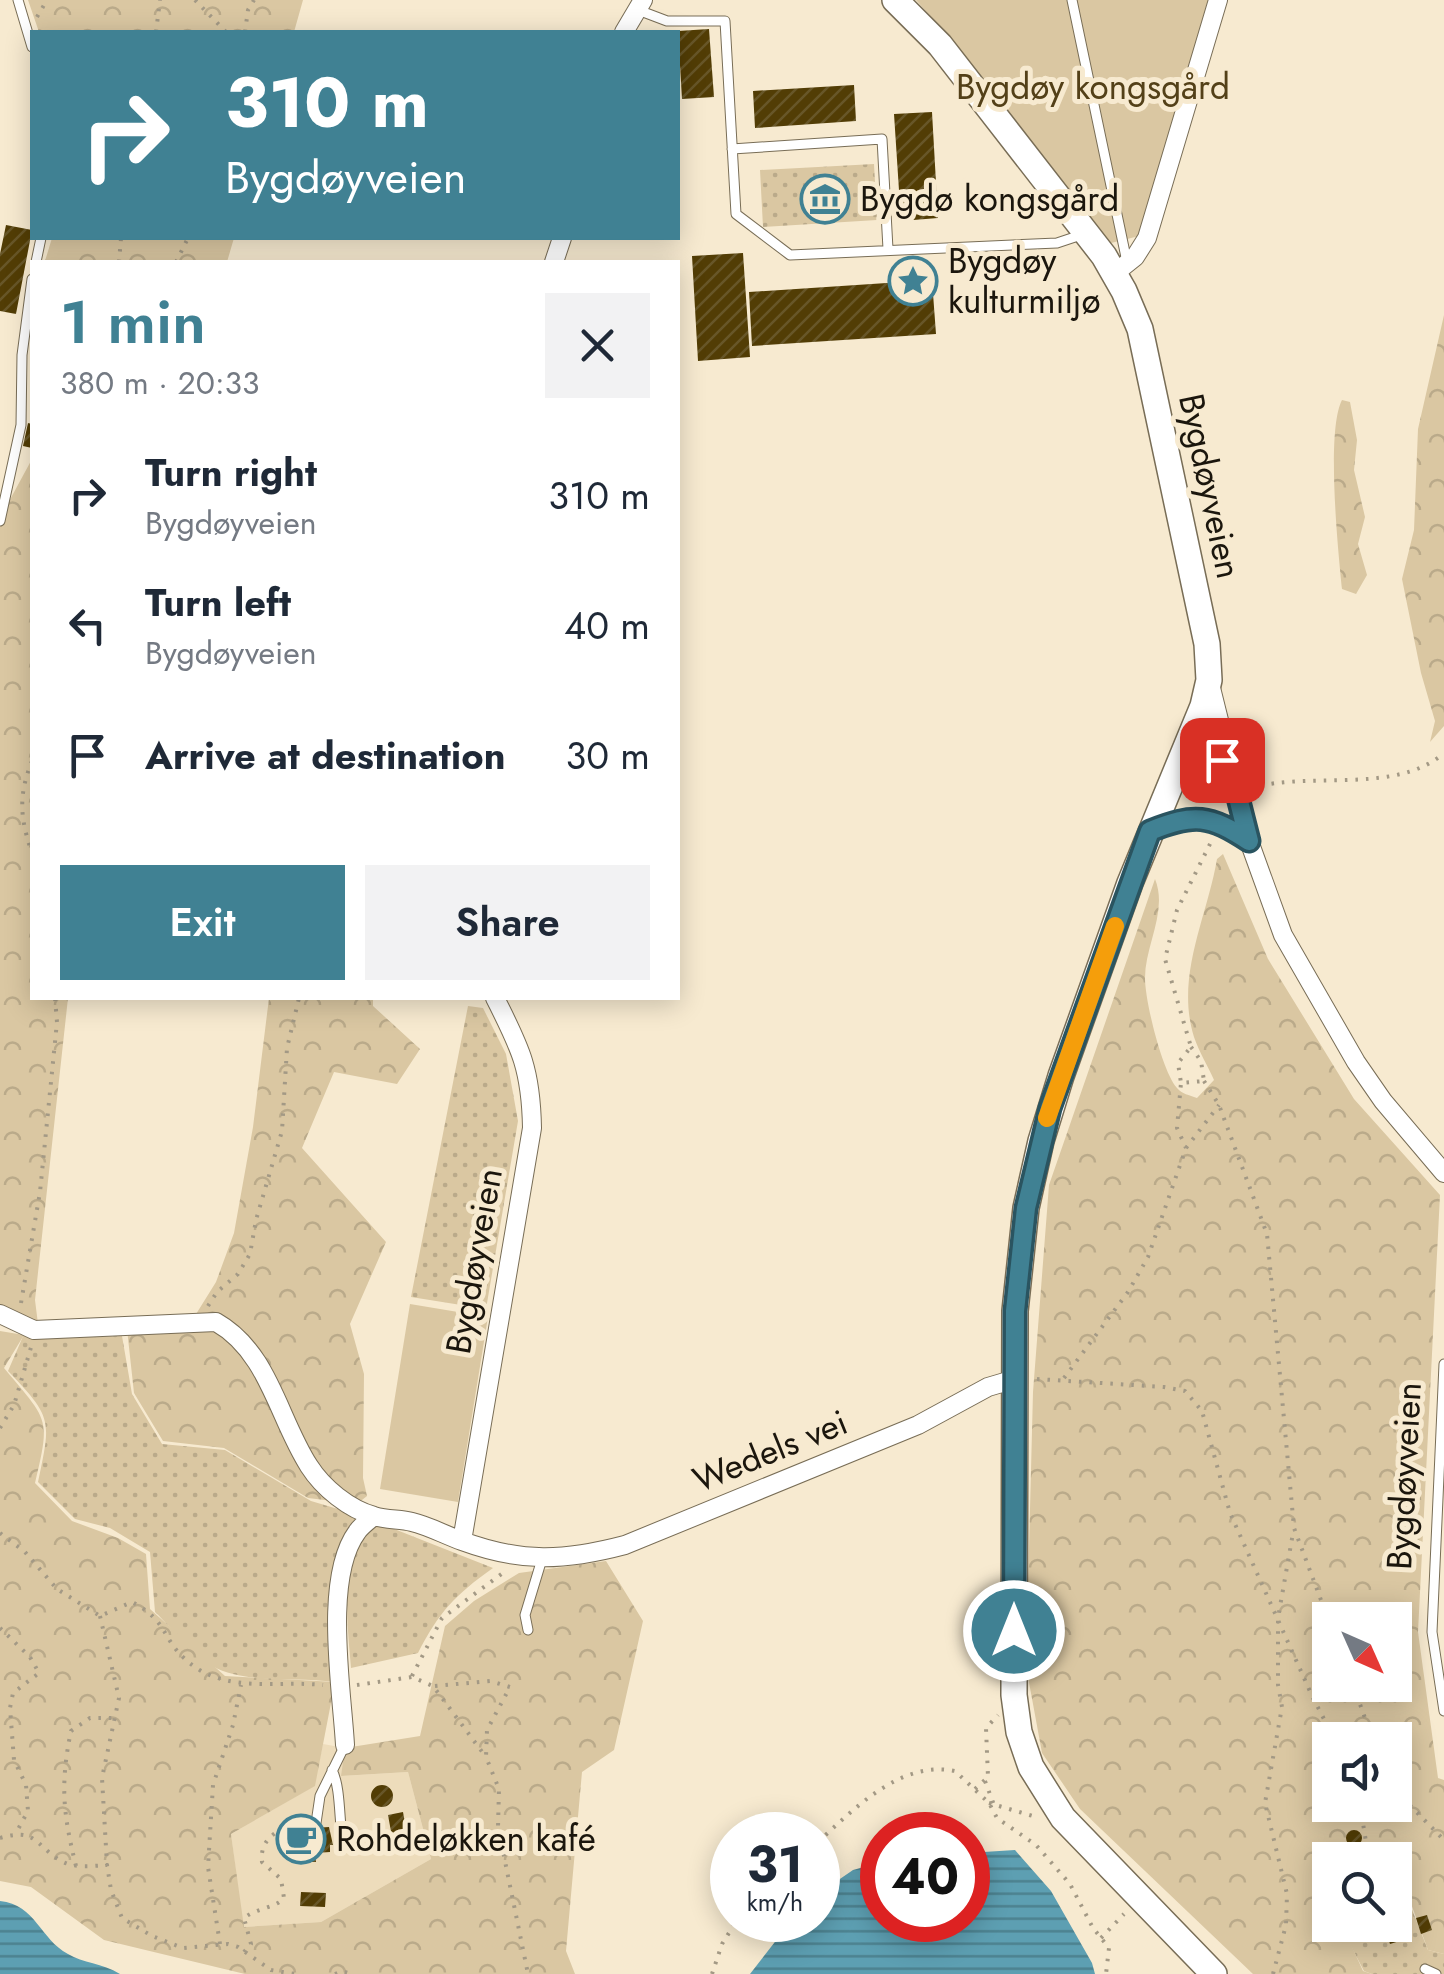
<!DOCTYPE html>
<html lang="en">
<head>
<meta charset="utf-8">
<style>
  body { margin:0; font-family:Jost,sans-serif; background:#f2f2f3; color:#1f2937; height:100vh; display:flex; flex-direction:column; font-size:38px; white-space:nowrap }
  * { box-sizing:border-box; margin:0 }
  p { font-size:32px; color:#747a83 }
  .icon { flex:none; width:55px; height:55px; fill:none; stroke:currentColor; stroke-width:2; stroke-linecap:round; stroke-linejoin:round }
  .map { position:relative; flex:1; overflow:hidden }
  .drawer { position:absolute; left:30px; top:260px; width:650px; height:740px; display:flex; flex-direction:column; background:#fff; border-radius:0px; box-shadow:0 5px 25px #0003 }
  .drawer>* { flex:none }
  .guide { position:absolute; left:30px; top:30px; width:650px; height:210px; border-radius:0px; box-shadow:0 5px 25px #0003; background:#408193; color:#fff; overflow:hidden }
  .needle { width:65px; rotate:135deg }
  .tools { position:absolute; left:1312px; top:1602px; display:grid; gap:20px }
  .tools a { display:grid; place-items:center; width:100px; height:100px; border-radius:0px; background:#fff; box-shadow:0 5px 25px #0003; font-size:50px }
  .speed { position:absolute; left:710px; top:1812px; display:flex; gap:20px; font-size:50px; font-weight:700; text-align:center }
  .speed>* { display:grid; place-content:center; width:130px; height:130px; border-radius:50%; background:#fff; box-shadow:0 5px 25px #0003; line-height:1 }
  .speed small { font-size:25px; font-weight:400 }
  .speed .limit { border:15px solid #d22; background:#fff; color:#111 }
  .pin { position:absolute; display:grid; place-items:center; width:85px; height:85px; color:#fff; margin:-42px; border-radius:20px; box-shadow:0 5px 15px #0006 }
  .me { position:absolute; width:110px; margin:-55px; rotate:0deg; stroke-linejoin:round; filter:drop-shadow(0 0 8px #0008) }
  .turn { display:flex; align-items:center; gap:35px; height:210px; padding:0 30px; font-size:45px }
  .turn .icon { width:130px; height:130px; stroke-width:2.5 }
  .turn b { display:block; font-size:70px; line-height:85px }
  .round { display:grid; place-items:center; flex:none; width:105px; height:105px; border-radius:0px; background:#f2f2f3 }
  .head { display:flex; align-items:center; justify-content:space-between; height:170px; padding:0 30px }
  h1 { font-size:60px; font-weight:600; line-height:75px; color:#408193 }
  .primary-button { display:flex; gap:20px; margin-top:auto; padding:20px 30px }
  .primary-button a { flex:1; height:115px; border-radius:0px; background:#408193; color:#fff; font-size:40px; font-weight:600; line-height:115px; text-align:center }
  .primary-button a+a { background:#f2f2f3; color:#1f2937 }
  ul { padding:0; list-style:none }
  li { display:flex; align-items:center; gap:30px; height:130px; padding:0 30px }
  li div { flex:1 }
  li b { display:block; font-size:38px }
  li em { font-style:normal }
  .map>svg:first-child { display:block }
</style>
</head>
<body>
<div class="map">
<svg width="1444" height="1974" viewBox="0 0 1444 1974">
  <defs>
    <pattern id="grass-dots" width="8" height="8" patternUnits="userSpaceOnUse" patternTransform="scale(2.5)"><rect width="8" height="8" fill="#dac7a2"/><path d="M2 2h.1M6 6h.1" fill="none" stroke="#baaa8a" stroke-width="1.8" stroke-linecap="round"/></pattern>
    <pattern id="forest-crowns" width="20" height="18" patternUnits="userSpaceOnUse" patternTransform="scale(2.5)"><rect width="20" height="18" fill="#dac7a2"/><path d="M2 6a3 3 0 1 1 6 0M12 15a3 3 0 1 1 6 0" fill="none" stroke="#baaa8a"/></pattern>
    <pattern id="water-rules" width="6" height="5" patternUnits="userSpaceOnUse" patternTransform="scale(2.5)"><rect width="6" height="5" fill="#5d9fb2"/><path d="M0 2.5h6" fill="none" stroke="#4c818f"/></pattern>
    <pattern id="building-hatch" width="6" height="6" patternUnits="userSpaceOnUse" patternTransform="scale(2.5)"><rect width="6" height="6" fill="#523d05"/><path d="M-1 1l2-2M0 6l6-6M5 7l2-2" fill="none" stroke="#675628"/></pattern>
  </defs>
  <rect width="100%" height="100%" fill="#f7ead0"/>
  <path fill="#eddcbb" d="M 323,1744 L 345,1748 L 342,1776 L 408,1772 L 431,1859 L 321,1922 L 243,1927 L 231,1834 L 314,1786 Z"/>
  <path fill="url(#grass-dots)" d="M 874,164 L 877,220 L 763,227 L 760,170 Z
    M 468,1006 L 483,1008 L 506,1054 L 518,1121 L 486,1309 L 411,1297 Z
    M 24,1334 L 48,1338 L 122,1336 L 132,1394 L 162,1444 L 225,1450 L 311,1501 L 358,1515 L 340,1546 L 335,1682 C 296,1676 247,1685 212,1666 C 191,1654 172,1628 155,1612 L 150,1552 L 110,1528 L 75,1519 L 38,1482 C 51,1420 53,1418 8,1371 Z
    M 379,1523 L 493,1568 C 455,1595 439,1612 418,1653 L 351,1668 C 348,1628 336,1546 379,1523 Z
    M 1395,1867 L 1428,1950 L 1444,1954 L 1444,1974 L 1372,1974 L 1364,1971 L 1342,1929 L 1342,1925 L 1395,1925 Z"/>
  <path fill="url(#forest-crowns)" fill-rule="evenodd" d="M 28,0 L 303,0 L 294,32 L 39,32 Z
    M 52,238 L 234,238 L 227,262 L 48,262 L 45,261 Z
    M 1444,315 L 1444,726 L 1430,742 L 1435,721 L 1421,673 L 1402,579 L 1414,530 L 1418,429 Z
    M 1342,400 L 1350,402 L 1357,440 L 1354,470 L 1365,517 L 1358,544 L 1367,575 L 1356,594 L 1342,589 C 1338,550 1326,431 1342,400 Z
    M 32,459 L 32,998 L 68,998 L 35,1300 L 38,1324 L 0,1307 L 0,518 Z
    M 1223,854 L 1268,959 L 1354,1099 L 1440,1195 L 1418,1632 L 1438,1778 L 1444,1780 L 1444,1954 L 1428,1950 L 1395,1860 L 1330,1860 L 1330,1925 L 1342,1925 L 1363,1971 L 1372,1974 L 1253,1974 L 1080,1809 L 1042,1753 L 1026,1666 L 1033,1392 L 1049,1185 L 1155,879 C 1168,911 1145,945 1145,978 C 1145,1001 1162,1071 1177,1088 C 1182,1094 1189,1095 1197,1098 L 1214,1080 C 1208,1066 1199,1052 1194,1037 C 1175,976 1207,918 1217,859 ZM 1330,1620 L 1395,1620 L 1395,1685 L 1330,1685 ZM 1330,1740 L 1395,1740 L 1395,1805 L 1330,1805 Z
    M 269,998 L 373,998 L 373,1006 L 420,1049 L 397,1084 L 334,1072 L 302,1148 L 386,1242 L 350,1324 L 364,1374 L 363,1478 L 367,1496 L 357,1504 L 308,1498 L 224,1448 L 163,1441 L 134,1393 L 127,1329 L 188,1327 L 216,1282 L 234,1233 L 253,1127 Z
    M 0,1331 L 24,1335 L 4,1368 C 48,1421 51,1416 35,1483 L 72,1521 L 118,1538 L 146,1554 L 150,1609 L 225,1676 L 335,1682 L 315,1786 L 231,1834 L 244,1927 L 321,1922 L 431,1859 L 408,1772 L 341,1776 L 345,1748 L 420,1736 L 445,1626 L 474,1601 L 519,1573 L 606,1561 L 643,1621 L 614,1750 L 582,1772 L 566,1951 L 575,1974 L 245,1974 L 104,1940 L 31,1887 L 0,1881 Z"/>
  <path fill="#dac7a2" d="M 916,0 L 1208,0 L 1139,236 L 1107,244 L 940,27 Z
    M 410,1304 L 488,1317 L 458,1502 L 380,1489 Z"/>
  <path fill="url(#water-rules)" d="M 1015,1850 L 1051,1891 L 1092,1963 L 1095,1974 L 750,1974 L 792,1920 L 818,1920 L 818,1894 L 853,1870 L 882,1862 L 882,1920 L 968,1920 L 968,1853 Z
    M 0,1901 C 36,1905 40,1939 68,1954 C 83,1963 102,1963 120,1974 L 0,1974 Z"/>
  <path fill="url(#building-hatch)" d="M 709,29 L 714,97 L 682,99 L 678,31 Z
    M 854,85 L 856,121 L 755,128 L 753,91 Z
    M 932,112 L 938,218 L 901,221 L 894,114 Z
    M 6,225 L 32,230 L 16,314 L 0,311 L 0,254 Z
    M 743,253 L 750,357 L 698,361 L 692,256 Z
    M 932,280 L 936,334 L 752,346 L 749,292 Z
    M 28,423 L 32,424 L 32,448 L 23,446 Z
    M371 1796a11 11 0 1 1 22 0a11 11 0 1 1-22 0Z
    M 403,1812 L 407,1834 L 392,1837 L 388,1815 Z
    M 296,1822 L 310,1822 L 314,1828 L 329,1827 L 333,1845 L 330,1845 L 330,1852 L 315,1853 L 316,1862 L 304,1862 L 304,1852 L 280,1853 L 278,1833 L 297,1832 Z
    M1346 1838a8 8 0 1 1 16 0a8 8 0 1 1-16 0Z
    M 301,1892 L 326,1893 L 325,1907 L 300,1906 Z
    M 1396,1896 L 1409,1938 L 1390,1944 L 1384,1925 L 1395,1925 Z
    M 1427,1915 L 1432,1930 L 1421,1934 L 1416,1918 Z"/>
  <g fill="none" stroke-linecap="round" stroke-linejoin="round">
    <g stroke="#786d56" stroke-width="11">
      <path id="lane" d="M 18,0 L 32,47
        M 1072,0 L 1127,262
        M 638,10 L 667,21 L 725,21 L 736,214 L 790,255 L 1057,243 L 1084,234
        M 732,149 L 882,139 L 888,249
        M 36,262 L 41,238
        M 0,521 L 21,425 L 22,355 L 32,279
        M 1444,1364 L 1432,1632 L 1444,1711
        M 528,1630 L 525,1615 L 542,1559
        M 332,1770 C 341,1787 339,1823 343,1845
        M 316,1823 L 320,1796 L 345,1745
        M 1425,1969 L 1436,1974"/>
    </g>
    <g stroke="#786d56" stroke-width="20">
      <path id="street" d="M 624,32 L 643,0
        M 554,262 L 562,238
        M 1115,273 L 1135,257 L 1147,238 L 1218,0
        M 1209,680 L 1249,841 L 1283,935 L 1356,1062 L 1383,1101 L 1444,1173
        M 1183,755 L 1207,752 L 1231,766
        M 1151,831 C 1195,812 1209,815 1249,841
        M 0,1314 L 34,1330 L 216,1322 C 269,1352 278,1418 309,1466 C 323,1488 349,1509 374,1516 C 387,1520 400,1519 412,1522 C 429,1526 445,1535 462,1541 C 522,1563 564,1561 625,1545 L 918,1425 L 988,1387 L 1015,1379
        M 462,1541 L 532,1128 C 531,1070 521,1049 495,998
        M 345,1745 C 342,1690 323,1578 357,1532 C 361,1526 368,1521 374,1516"/>
    </g>
    <g stroke="#786d56" stroke-width="28">
      <path id="secondary" d="M 895,0 L 940,45 L 1104,256 L 1124,291 L 1140,329 L 1207,644 L 1209,680 L 1203,706 L 1130,883 L 1061,1076 L 1041,1141 L 1026,1208 L 1015,1311 L 1014,1695 L 1019,1732 L 1031,1767 L 1063,1818 L 1214,1974"/>
    </g>
    <path stroke="#a39985" stroke-width="4" stroke-dasharray="2.5 8" stroke-linecap="butt" d="M 195,0 L 226,32
      M 37,17 L 47,0
      M 156,32 L 160,0
      M 245,32 L 248,10 L 254,0
      M 678,65 L 679,65
      M 119,262 L 121,238
      M 176,262 L 188,238
      M 32,761 C 18,796 20,818 32,853
      M 1251,788 C 1309,771 1396,795 1444,753
      M 1191,1047 L 1201,1061 L 1204,1081 L 1181,1083 L 1178,1063 L 1191,1047 L 1165,959 L 1177,910 L 1211,842
      M 1204,1081 L 1219,1105 L 1267,1234 L 1294,1528 L 1330,1624
      M 1186,1148 L 1219,1105
      M 21,1303 L 40,1192 L 57,1022 L 55,998
      M 208,1306 L 217,1292 L 238,1274 L 250,1254 L 256,1220 L 282,1131 L 287,1048 L 299,998
      M 1064,1378 L 1128,1292 L 1148,1257 L 1186,1148 L 1177,1128 L 1181,1083
      M 1037,1379 L 1164,1387 L 1185,1391 L 1202,1411 L 1230,1513 L 1313,1698 L 1335,1740
      M 0,1428 L 14,1405 L 32,1344
      M 0,1533 L 25,1552 L 57,1589 L 100,1616 L 132,1602 C 168,1621 161,1637 185,1659 C 223,1695 277,1680 323,1685
      M 100,1616 L 119,1698 L 102,1778 L 107,1865
      M 0,1628 L 30,1657 L 39,1673 L 13,1693 L 10,1708 L 14,1760 L 26,1785 L 28,1811 L 16,1833
      M 412,1676 L 442,1618 L 507,1570
      M 357,1685 L 412,1677 L 433,1686 L 486,1757
      M 1353,1685 L 1373,1740
      M 435,1686 L 490,1681 L 510,1687 L 487,1730 L 486,1757 L 499,1789 L 498,1827 L 528,1974
      M 985,1781 L 994,1805
      M 975,1789 L 988,1777 L 986,1728 L 998,1715
      M 1395,1790 L 1444,1840
      M 989,1803 L 1036,1817
      M 1360,1805 L 1369,1860
      M 0,1838 C 35,1828 34,1843 58,1859 C 72,1869 91,1866 107,1865 L 111,1890 L 122,1918 L 152,1936 L 183,1948 L 228,1944 L 238,1947 L 271,1970 L 295,1974
      M 818,1842 C 855,1808 901,1760 955,1771 L 989,1803 L 997,1818 L 1036,1845 L 1070,1884 L 1093,1928 L 1109,1948 L 1106,1974
      M 76,1866 C 63,1814 60,1784 71,1731 L 90,1718 L 115,1718
      M 1101,1938 L 1124,1914
      M 220,1944 L 208,1867 L 213,1785 L 233,1725 L 241,1685
      M 244,1952 L 251,1944 L 244,1918 C 256,1908 276,1908 284,1898 L 281,1879 L 262,1862 C 259,1833 285,1831 303,1814
      M 335,1974 L 342,1971 L 352,1974
      M 712,1974 L 722,1944 L 737,1920
      M 1273,1974 L 1286,1925 L 1287,1894 L 1265,1803 L 1282,1707 L 1278,1685 L 1278,1618 L 1293,1533"/>
    <use href="#lane" stroke="#fff" stroke-width="9"/>
    <use href="#street" stroke="#fff" stroke-width="18"/>
    <use href="#secondary" stroke="#fff" stroke-width="25"/>
  </g>
  <g fill="none" stroke-linecap="round" stroke-linejoin="round">
    <g stroke="#2a5460" stroke-width="25">
      <path id="route" d="M 1014,1631 L 1015,1311 L 1026,1208 L 1050,1108 L 1150,831 C 1195,813 1209,815 1249,841 L 1230,766 L 1222,760"/>
    </g>
    <use href="#route" stroke="#408193" stroke-width="18"/>
    <path stroke="#f59e0b" stroke-width="18" d="M 1047,1118 L 1115,926"/>
  </g>
  <defs>
    <g id="museum-ring" transform="scale(2.5)"><circle r="9.5" fill="#f7ead0" stroke="#408193" stroke-width="1.5"/><path d="M0-6L6-3V-2H-6V-3ZM-5-1h2V3h-2ZM-1-1h2V3h-2ZM3-1h2V3H3ZM-6 4H6V6H-6Z" fill="#408193"/></g>
    <g id="sight-ring" transform="scale(2.5)"><circle r="9.5" fill="#f7ead0" stroke="#408193" stroke-width="1.5"/><path d="M0-6L1.8-2.2L6-1.7L2.9 1.2L3.7 5.4L0 3.3L-3.7 5.4L-2.9 1.2L-6-1.7L-1.8-2.2Z" fill="#408193"/></g>
    <g id="cafe-ring" transform="scale(2.5)"><circle r="9.5" fill="#f7ead0" stroke="#408193" stroke-width="1.5"/><path d="M-5.5-4.5H6V0H3Q3 3.5 0 3.5H-2.5Q-5.5 3.5-5.5 0ZM3-3.2v2h1.7v-2ZM-6 4.5H4V6H-6Z" fill="#408193"/></g>
  </defs>
  <g fill-rule="evenodd">
    <use href="#museum-ring" x="825" y="199"/>
    <use href="#sight-ring" x="913" y="281"/>
    <use href="#cafe-ring" x="301" y="1839"/>
  </g>
  <g text-anchor="middle" dominant-baseline="central" stroke-width="10" stroke-linejoin="round" paint-order="stroke">
    <g font-size="35" fill="#534018" stroke="#f7ead0">
      <text x="1093" y="87">Bygdøy kongsgård</text>
    </g>
    <g font-size="35" fill="#1b160d" stroke="#f7ead0" text-anchor="start">
      <text x="860" y="199">Bygdø kongsgård</text>
      <text x="948" y="261">Bygdøy<tspan x="948" dy="40">kulturmiljø</tspan></text>
      <text x="336" y="1839">Rohdeløkken kafé</text>
    </g>
    <g font-size="35" fill="#1b160d" stroke="#f7ead0">
      <text transform="translate(1210 486) rotate(78)">Bygdøyveien</text>
      <text transform="translate(474 1261) rotate(-80)">Bygdøyveien</text>
      <text transform="translate(770 1451) rotate(-22)">Wedels vei</text>
      <text transform="translate(1404 1476) rotate(-87)">Bygdøyveien</text>
    </g>
  </g>
</svg>
<div class="tools">
<a><svg class="needle" viewBox="-14 -14 28 28"><path d="M0-13l5 13h-10z" fill="#e53935"/><path d="M0 13l5-13h-10z" fill="#747a83"/></svg></a>
<a><svg class="icon" aria-label="sound" viewBox="0 0 24 24"><path d="M4 9h4l5-4v14l-5-4H4zM17 9q2 3 0 6"/></svg></a>
<a><svg class="icon" aria-label="search" viewBox="0 0 24 24"><circle cx="10" cy="10" r="6"/><path d="M15 15l6 6"/></svg></a>
</div>
<div class="speed"><div>31<small>km/h</small></div><div class="limit">40</div></div>
<div class="pin" style="left:1222px;top:760px;background:#d93025"><svg class="icon" aria-label="arrive" viewBox="0 0 24 24"><path d="M6 21V4h12l-3 4 3 4H6"/></svg></div>
<svg class="me" style="left:1014px;top:1631px" viewBox="-20 -20 40 40"><circle r="17" fill="#408193" stroke="#fff" stroke-width="3"/><path d="M0-11L8 9 0 5-8 9z" fill="#fff"/></svg>
<div class="guide">
<div class="turn"><svg class="icon" aria-label="right" viewBox="0 0 24 24"><path d="M7 20v-9h11M14 6l5 5-5 5"/></svg><div><b>310 m</b>Bygdøyveien</div></div>
</div>
<section class="drawer">
<div class="head"><div><h1>1 min</h1><p>380 m · 20:33</p></div><a class="round"><svg class="icon" aria-label="close" viewBox="0 0 24 24"><path d="M6 6l12 12M18 6L6 18"/></svg></a></div>
<ul>
<li><svg class="icon" aria-label="right" viewBox="0 0 24 24"><path d="M7 20v-9h11M14 6l5 5-5 5"/></svg><div><b>Turn right</b><p>Bygdøyveien</p></div><em>310 m</em></li>
<li><svg class="icon" aria-label="left" viewBox="0 0 24 24"><path d="M17 20v-9H6M10 6l-5 5 5 5"/></svg><div><b>Turn left</b><p>Bygdøyveien</p></div><em>40 m</em></li>
<li><svg class="icon" aria-label="arrive" viewBox="0 0 24 24"><path d="M6 21V4h12l-3 4 3 4H6"/></svg><div><b>Arrive at destination</b></div><em>30 m</em></li>
</ul>
<div class="primary-button"><a>Exit</a><a>Share</a></div>
</section>
</div>
</body>
</html>
